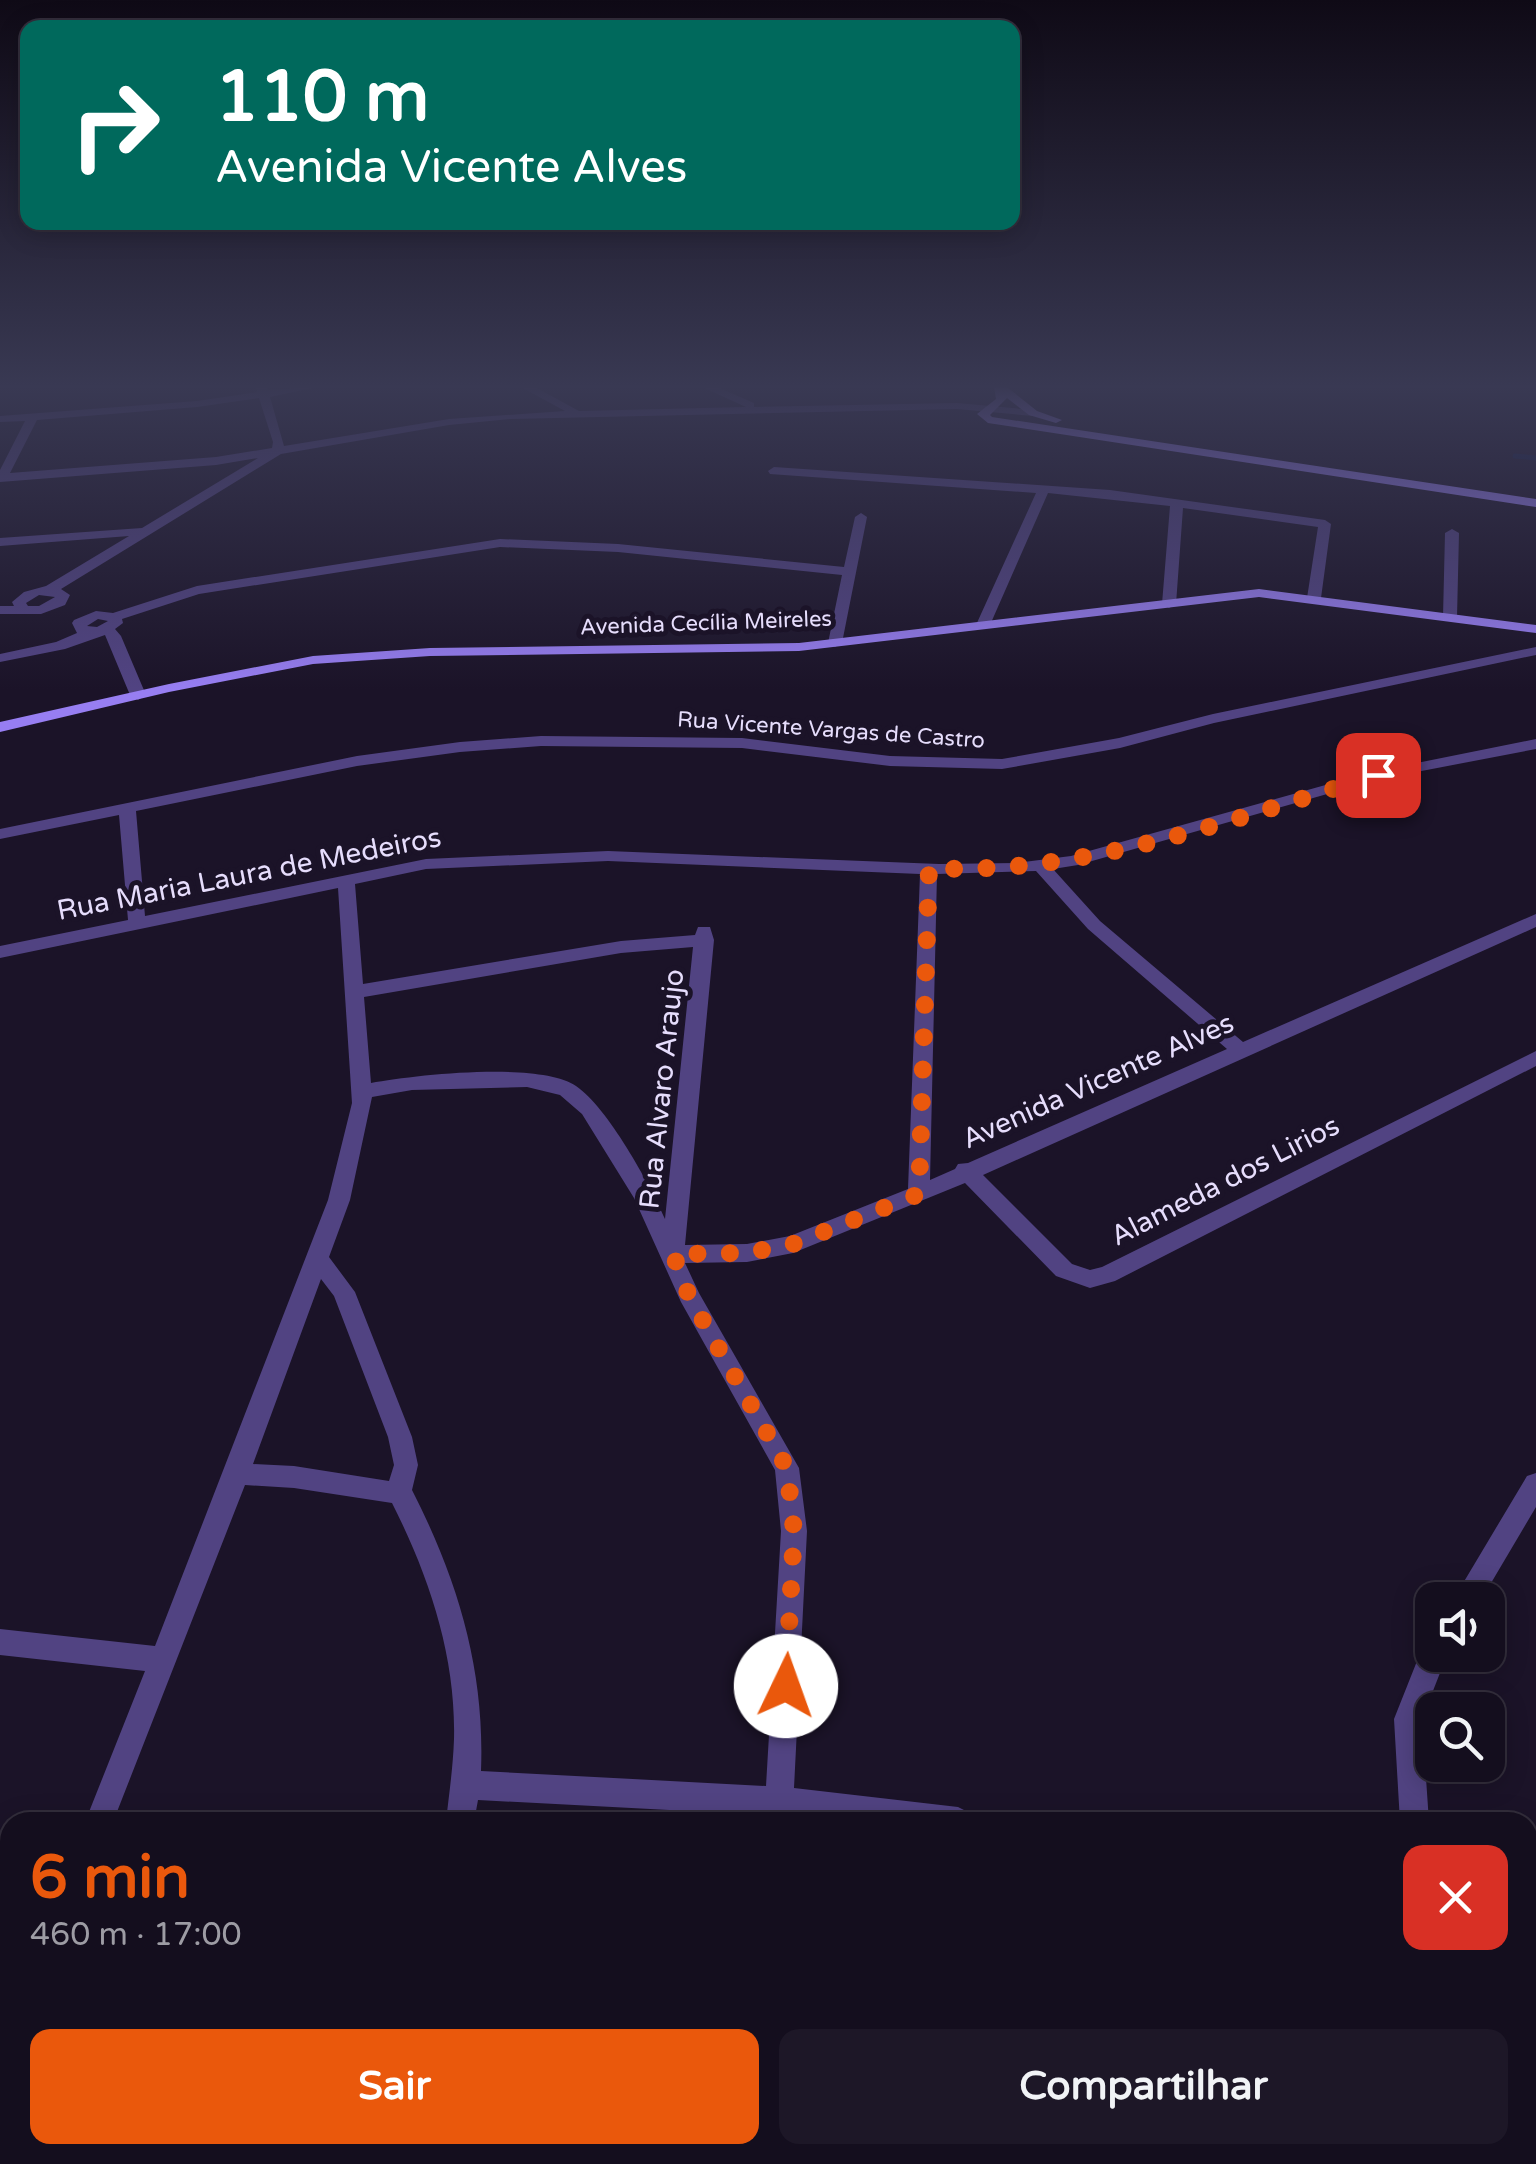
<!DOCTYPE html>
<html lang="pt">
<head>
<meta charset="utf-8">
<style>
  body { margin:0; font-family:"Varela Round",sans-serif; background:#1d1727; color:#f1f3f6; height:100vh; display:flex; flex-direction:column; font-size:38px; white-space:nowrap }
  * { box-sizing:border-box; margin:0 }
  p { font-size:32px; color:#9d9ca4 }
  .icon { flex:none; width:55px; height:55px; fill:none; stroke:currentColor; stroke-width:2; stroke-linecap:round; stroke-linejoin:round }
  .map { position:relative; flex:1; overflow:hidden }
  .details { position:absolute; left:0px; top:1812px; width:1538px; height:352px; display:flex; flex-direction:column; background:#140e1e; border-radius:30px 30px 0 0; box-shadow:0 5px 25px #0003,0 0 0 2px #332e3c }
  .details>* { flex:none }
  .guide { position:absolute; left:20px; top:20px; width:1000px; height:210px; border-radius:20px; box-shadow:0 5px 25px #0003,0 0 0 2px #332e3c; background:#00695c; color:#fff; overflow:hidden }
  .controls { position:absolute; left:1415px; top:1582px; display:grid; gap:20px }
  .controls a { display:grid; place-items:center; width:90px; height:90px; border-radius:20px; background:#140e1e; box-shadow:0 5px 25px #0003,0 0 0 2px #332e3c; font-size:50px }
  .pin { position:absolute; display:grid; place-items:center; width:85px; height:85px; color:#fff; margin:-42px; border-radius:20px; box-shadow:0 5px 15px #0006 }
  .me { position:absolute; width:110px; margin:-55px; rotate:3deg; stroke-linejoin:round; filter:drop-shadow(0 0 8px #0008) }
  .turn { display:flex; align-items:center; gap:35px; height:210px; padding:0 30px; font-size:45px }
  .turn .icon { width:130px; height:130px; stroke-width:2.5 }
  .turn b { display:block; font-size:70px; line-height:85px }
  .round { display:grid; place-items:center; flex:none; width:105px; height:105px; border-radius:20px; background:#1d1727 }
  .head { display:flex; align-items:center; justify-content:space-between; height:170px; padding:0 30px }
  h1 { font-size:60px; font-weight:700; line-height:75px; color:#ea580c }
  .primary-button { display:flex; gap:20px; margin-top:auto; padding:20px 30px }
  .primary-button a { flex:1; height:115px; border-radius:20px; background:#ea580c; color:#fff; font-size:40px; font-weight:700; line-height:115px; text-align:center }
  .primary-button a+a { background:#1d1727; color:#f1f3f6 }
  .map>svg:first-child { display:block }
</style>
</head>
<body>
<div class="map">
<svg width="1536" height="2164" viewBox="0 0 1536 2164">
  <rect width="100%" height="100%" fill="#1b1328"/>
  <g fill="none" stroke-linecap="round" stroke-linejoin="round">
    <path stroke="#111a43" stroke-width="5" d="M 1515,456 L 1536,458"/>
    <path fill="#514382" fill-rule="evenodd" d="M 256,387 L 267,387 L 268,390 L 317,387 L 270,397 L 284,446 L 449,419 L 565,411 L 521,387 L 535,387 L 579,411 L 746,407 L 702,387 L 717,387 L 754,403 L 754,407 L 957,403 L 1033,410 L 1039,413 L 1033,416 L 957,409 L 511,419 L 449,425 L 281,454 L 61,589 L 70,595 L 65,605 L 41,614 L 0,614 L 0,606 L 14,606 L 12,602 L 24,592 L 46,586 L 129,536 L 0,546 L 0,538 L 142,528 L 258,458 L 216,465 L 0,482 L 0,470 L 25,421 L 0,422 L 0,416 L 197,401 L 257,392 ZM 259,398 L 273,442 L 272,448 L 216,457 L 10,473 L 37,420 L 197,407 ZM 39,595 L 55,597 L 39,606 L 28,606 L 26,603 Z
      M 774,467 L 1110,490 L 1325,520 L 1331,524 L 1321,598 L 1314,602 L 1307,598 L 1318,527 L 1183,508 L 1176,604 L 1169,608 L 1162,604 L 1170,506 L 1048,493 L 990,625 L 983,629 L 976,625 L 1036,493 L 770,474 L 768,471 Z
      M 861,513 L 867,517 L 842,643 L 835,647 L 828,643 L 842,575 L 618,552 L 500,547 L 199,594 L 122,619 L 123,623 L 115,629 L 121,636 L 146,695 L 138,700 L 130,695 L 105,635 L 65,649 L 0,662 L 0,654 L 56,642 L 77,633 L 72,623 L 74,620 L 96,611 L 113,613 L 197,586 L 500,539 L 618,544 L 844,567 L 855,517 ZM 98,619 L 108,621 L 97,627 L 87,626 Z
      M 1452,529 L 1459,533 L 1457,617 L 1450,621 L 1443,617 L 1445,533 Z
      M 1536,647 L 1536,655 L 1214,723 L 1120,748 L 1002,769 L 890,766 L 742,748 L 541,746 L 460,752 L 357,766 L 136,811 L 145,916 L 426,859 L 608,851 L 939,864 L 1016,863 L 1071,856 L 1372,772 L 1536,739 L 1536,749 L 1380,779 L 1078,865 L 1053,869 L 1100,921 L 1243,1042 L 1536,914 L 1536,927 L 983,1175 L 1072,1264 L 1090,1270 L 1102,1267 L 1536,1051 L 1536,1066 L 1115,1281 L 1090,1288 L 1056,1276 L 965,1183 L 793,1253 L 747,1262 L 685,1263 L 699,1293 L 799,1468 L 807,1531 L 794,1788 L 958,1807 L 968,1812 L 972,1822 L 838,1822 L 793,1817 L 792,1822 L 764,1822 L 764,1815 L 478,1800 L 474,1822 L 446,1822 C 449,1794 453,1768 454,1739 C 456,1656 429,1576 392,1503 L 294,1488 L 245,1485 L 113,1822 L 85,1822 L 145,1671 L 0,1655 L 0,1629 L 155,1646 L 328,1200 L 352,1103 L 338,888 L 0,958 L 0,946 L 128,920 L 119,815 L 0,839 L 0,829 L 357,756 L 460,742 L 541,736 L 742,738 L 890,756 L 1002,759 L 1119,738 L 1213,714 ZM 608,861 L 920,874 L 908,1189 L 790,1236 L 747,1244 L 685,1245 L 714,940 L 710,927 L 698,927 L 695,935 L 621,941 L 363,984 L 355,884 L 426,869 ZM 1036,871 L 1088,929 L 1227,1049 L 968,1163 L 958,1164 L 955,1169 L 930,1180 L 937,874 ZM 693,947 L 665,1219 C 649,1183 608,1108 576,1086 C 539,1061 415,1075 371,1083 L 364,997 L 621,953 ZM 527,1087 L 560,1095 L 582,1114 L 634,1198 L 681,1302 L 775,1470 L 781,1531 L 766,1786 L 481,1771 C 485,1670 458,1580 412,1490 L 418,1465 L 412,1437 L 355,1292 L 329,1257 L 350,1200 L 372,1097 L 412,1090 ZM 321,1279 L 334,1296 L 388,1437 L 394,1465 L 389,1481 L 294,1466 L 253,1464 Z
      M 1536,1473 L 1536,1507 L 1481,1600 L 1453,1600 L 1527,1476 Z
      M 1432,1642 L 1432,1655 L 1447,1655 L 1422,1719 L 1429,1822 L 1400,1822 L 1394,1719 L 1423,1646 Z
      M 10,2053 L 10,2109 L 0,2113 L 0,2057 Z
      M 379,2155 L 413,2155 L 411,2164 L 377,2164 Z
      M 744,2155 L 778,2155 L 777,2164 L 743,2164 Z
      M 1229,2155 L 1263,2155 L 1265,2164 L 1231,2164 Z
      M 1481,2155 L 1515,2155 L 1518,2164 L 1484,2164 Z"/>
    <path fill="#977ef2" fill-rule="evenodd" d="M 994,387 L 1007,387 L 1037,411 L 1062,420 L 1056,423 L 1029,415 L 1007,398 L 990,415 L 992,417 L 1536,499 L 1536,507 L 988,423 L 977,414 L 996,399 Z
      M 1259,589 L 1536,625 L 1536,633 L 1259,597 L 799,651 L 430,656 L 313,664 L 169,692 L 0,732 L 0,722 L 169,684 L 313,656 L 430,648 L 799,643 Z"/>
  </g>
  <linearGradient id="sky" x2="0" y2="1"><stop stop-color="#0f0a16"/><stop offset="0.56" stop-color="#393953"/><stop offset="1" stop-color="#393953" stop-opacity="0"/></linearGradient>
  <rect width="1536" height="690" fill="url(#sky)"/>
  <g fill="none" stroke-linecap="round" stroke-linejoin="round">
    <path stroke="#ea580c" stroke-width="18" stroke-dasharray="0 32.4" d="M 786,1686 L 794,1531 L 787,1468 L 689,1296 L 673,1254 L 747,1253 L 793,1244 L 919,1194 L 929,868 C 1083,876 1233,819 1378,775"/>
  </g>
  <g text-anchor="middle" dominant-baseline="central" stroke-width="10" stroke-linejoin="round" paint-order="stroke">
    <g font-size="22" fill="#e6ddfc" stroke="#1b1328">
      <text transform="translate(706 623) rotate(-2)">Avenida Cecília Meireles</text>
      <text transform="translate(831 730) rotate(4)">Rua Vicente Vargas de Castro</text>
    </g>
    <g font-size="28" fill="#e6ddfc" stroke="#1b1328">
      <text transform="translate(249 874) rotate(-11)">Rua Maria Laura de Medeiros</text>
      <text transform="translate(1098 1081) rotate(-24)">Avenida Vicente Alves</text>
      <text transform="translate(662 1089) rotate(-84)">Rua Alvaro Araujo</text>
      <text transform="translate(1225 1181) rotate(-27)">Alameda dos Lirios</text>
    </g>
  </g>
</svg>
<div class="controls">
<a><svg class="icon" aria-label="sound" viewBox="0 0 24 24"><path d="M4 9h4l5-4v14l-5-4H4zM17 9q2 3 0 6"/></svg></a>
<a><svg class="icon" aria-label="search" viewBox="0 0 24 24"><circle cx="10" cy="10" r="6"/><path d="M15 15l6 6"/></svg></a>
</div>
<div class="pin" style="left:1378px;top:775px;background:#d93025"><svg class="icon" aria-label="arrive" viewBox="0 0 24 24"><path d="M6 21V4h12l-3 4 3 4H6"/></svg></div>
<svg class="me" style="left:786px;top:1686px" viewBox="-20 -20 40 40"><circle r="19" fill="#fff"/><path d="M0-13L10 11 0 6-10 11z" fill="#ea580c"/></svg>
<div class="guide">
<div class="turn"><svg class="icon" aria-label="right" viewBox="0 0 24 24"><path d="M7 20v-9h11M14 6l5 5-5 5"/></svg><div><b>110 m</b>Avenida Vicente Alves</div></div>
</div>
<section class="details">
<div class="head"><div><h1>6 min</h1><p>460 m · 17:00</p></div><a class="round" style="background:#d93025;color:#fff"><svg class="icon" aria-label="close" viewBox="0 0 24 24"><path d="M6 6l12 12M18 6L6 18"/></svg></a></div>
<div class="primary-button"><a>Sair</a><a>Compartilhar</a></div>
</section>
</div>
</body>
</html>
